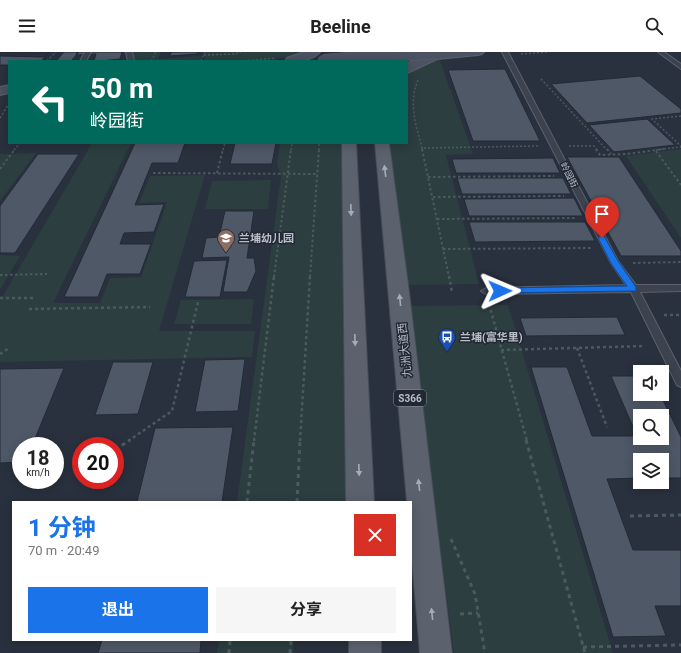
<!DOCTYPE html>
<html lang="zh">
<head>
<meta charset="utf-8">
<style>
  body { margin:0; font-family:Roboto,"Noto Sans SC",sans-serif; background:#f6f6f6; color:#222; height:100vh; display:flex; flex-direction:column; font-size:15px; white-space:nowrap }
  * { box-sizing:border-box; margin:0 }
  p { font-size:13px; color:#767676 }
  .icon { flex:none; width:22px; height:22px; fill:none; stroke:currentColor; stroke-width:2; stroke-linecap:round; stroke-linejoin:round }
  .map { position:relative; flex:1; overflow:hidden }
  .side { position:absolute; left:12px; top:449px; width:400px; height:140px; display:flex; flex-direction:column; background:#fff; border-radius:0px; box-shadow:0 2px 10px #0003 }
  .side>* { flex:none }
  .banner { position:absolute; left:8px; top:8px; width:400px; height:84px; border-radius:0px; box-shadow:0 2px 10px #0003; background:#00695c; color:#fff; overflow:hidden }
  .controls { position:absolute; left:633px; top:313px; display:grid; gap:8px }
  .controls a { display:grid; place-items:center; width:36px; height:36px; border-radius:0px; background:#fff; box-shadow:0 2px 10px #0003; font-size:20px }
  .speed { position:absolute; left:12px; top:385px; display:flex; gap:8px; font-size:20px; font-weight:700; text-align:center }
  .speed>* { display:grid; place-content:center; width:52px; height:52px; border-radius:50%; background:#fff; box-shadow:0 2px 10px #0003; line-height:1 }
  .speed small { font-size:10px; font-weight:400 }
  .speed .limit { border:6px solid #d22; background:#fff; color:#111 }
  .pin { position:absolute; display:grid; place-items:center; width:34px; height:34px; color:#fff; margin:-41px -17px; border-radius:50% 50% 50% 0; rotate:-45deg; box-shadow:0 0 4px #0007 }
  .pin .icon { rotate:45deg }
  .me { position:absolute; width:44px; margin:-22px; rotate:89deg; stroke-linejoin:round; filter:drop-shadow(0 0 3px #0008) }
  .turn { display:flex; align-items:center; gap:14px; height:84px; padding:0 16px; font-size:18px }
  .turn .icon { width:52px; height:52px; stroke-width:2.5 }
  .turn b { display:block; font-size:28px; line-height:34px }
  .round { display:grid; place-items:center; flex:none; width:42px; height:42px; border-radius:0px; background:#f6f6f6 }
  .head { display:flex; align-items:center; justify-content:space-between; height:68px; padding:0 16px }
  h1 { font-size:24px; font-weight:700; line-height:30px; color:#1a73e8 }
  .primary-button { display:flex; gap:8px; margin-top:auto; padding:8px 16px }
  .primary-button a { flex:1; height:46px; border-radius:0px; background:#1a73e8; color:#fff; font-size:16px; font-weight:700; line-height:46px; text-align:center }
  .primary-button a+a { background:#f6f6f6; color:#222 }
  header { display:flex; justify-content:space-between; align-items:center; height:52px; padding:0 16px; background:#fff; font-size:18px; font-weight:700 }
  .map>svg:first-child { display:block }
</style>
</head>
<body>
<header><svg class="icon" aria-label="menu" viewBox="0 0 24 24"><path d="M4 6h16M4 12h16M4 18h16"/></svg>Beeline<svg class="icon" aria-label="search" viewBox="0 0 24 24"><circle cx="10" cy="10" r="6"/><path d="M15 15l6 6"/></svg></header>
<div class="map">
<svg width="681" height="601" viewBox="0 0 681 601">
  <rect width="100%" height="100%" fill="#29313e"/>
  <path fill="#2c3e40" d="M 133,0 L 161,0 L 158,7 L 202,4 L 200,9 L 137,9 L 133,7 Z
    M 206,0 L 299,0 L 291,5 L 276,7 L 276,9 L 204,9 Z
    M 439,6 L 473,102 L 446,103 L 479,232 L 406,233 L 388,91 L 407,91 L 407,22 L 414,16 Z
    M 92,91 L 131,91 L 53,251 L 100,251 L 110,226 L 141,225 L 167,150 L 139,151 L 150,124 L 205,123 L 159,279 L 255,279 L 252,305 L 0,310 L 0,249 Z
    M 280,91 L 345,91 L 351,450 L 237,450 L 281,124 L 277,112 Z
    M 681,97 L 681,186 L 626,104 Z
    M 36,101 L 0,149 L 0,102 Z
    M 271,128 L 268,157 L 205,157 L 212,129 Z
    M 0,203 L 20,204 L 0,238 Z
    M 254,247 L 251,272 L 174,272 L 181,248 Z
    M 508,253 L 613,601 L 454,601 L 409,254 Z
    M 219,588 L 294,588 L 293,601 L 217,601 Z"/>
  <path fill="#4f5867" stroke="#232a36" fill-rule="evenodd" d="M 0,0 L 50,0 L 41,9 L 9,9 L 9,13 L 0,13 Z
    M 0,0 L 50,0 L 44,5 L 0,4 Z
    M 64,0 L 79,0 L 71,9 L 56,9 Z
    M 77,0 L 122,0 L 120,7 L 101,9 L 94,9 L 96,2 L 76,3 Z
    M 172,0 L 198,0 L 197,2 L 169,4 Z
    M 505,17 L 540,89 L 473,89 L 448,18 Z
    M 640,24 L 681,57 L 681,61 L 587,71 L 551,32 Z
    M 647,67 L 675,93 L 614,100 L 589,73 Z
    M 135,91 L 185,91 L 178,111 L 152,111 L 135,153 L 164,152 L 154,180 L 124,181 L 120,192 L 151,192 L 140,222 L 107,222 L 98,245 L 64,245 Z
    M 235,91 L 276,91 L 272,112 L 230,112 Z
    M 38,102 L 79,102 L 15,201 L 0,201 L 0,154 Z
    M 567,105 L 619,105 L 681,199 L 681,204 L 621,204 Z
    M 553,106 L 560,121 L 456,121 L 452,107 Z
    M 457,126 L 563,126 L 571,142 L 462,142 Z
    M 574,146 L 583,164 L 469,164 L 464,147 Z
    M 225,159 L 254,159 L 247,206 L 254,206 L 256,219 L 247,240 L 223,240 L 229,205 L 202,206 L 206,186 L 219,185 Z
    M 469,170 L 585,170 L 595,189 L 475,190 Z
    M 227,208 L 220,245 L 185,245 L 194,209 Z
    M 617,265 L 625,283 L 526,284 L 520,266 Z
    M 245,307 L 238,359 L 195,360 L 205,308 Z
    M 113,310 L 153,310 L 138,362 L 95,363 Z
    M 531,315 L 567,315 L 592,384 L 637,384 L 611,324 L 640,324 L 640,342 L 660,342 L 681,385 L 681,426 L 662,426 L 662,408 L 640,408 L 640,426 L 607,427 L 633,498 L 681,498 L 681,554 L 655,554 L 666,584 L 613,585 ZM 640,364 L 662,364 L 662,386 L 640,386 Z
    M 64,316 L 32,394 L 21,394 L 21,410 L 0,411 L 0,317 Z
    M 233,375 L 222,450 L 137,450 L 155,376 Z
    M 102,588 L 201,588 L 200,601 L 98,601 Z"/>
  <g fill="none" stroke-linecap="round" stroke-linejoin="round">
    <g stroke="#5a616c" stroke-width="2">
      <path id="service" d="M 85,0 L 91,0 L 86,9 L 80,9 Z
        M 126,0 L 132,0 L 134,9 L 128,9 Z
        M 502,0 L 508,0 L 618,209 L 636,233 L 681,233 L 681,239 L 640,240 L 681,319 L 681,335 L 677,333 L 631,240 L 486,242 L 481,239 L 486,236 L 626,233 L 611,211 Z
        M 658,0 L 664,0 L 681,12 L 681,17 Z"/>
    </g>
    <g stroke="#5a616c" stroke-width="2">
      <path id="secondary" d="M 304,0 L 320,0 C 312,10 296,9 285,9 L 287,6 Z
        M 413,0 L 484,0 L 482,2 L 478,3 L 437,7 L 407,21 L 407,12 L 420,6 Z
        M 9,33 L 9,41 L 0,43 L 0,35 Z"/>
    </g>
    <g stroke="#464c58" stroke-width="2">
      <path id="primary" d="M 342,91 L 356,91 L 374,450 L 346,450 Z
        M 375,91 L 389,91 L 409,240 L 452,601 L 420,601 L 411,498 L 411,450 L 407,450 Z
        M 349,588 L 381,588 L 381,601 L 349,601 Z"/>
    </g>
    <path stroke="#4b5a5e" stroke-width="1.5" stroke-dasharray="2 2" stroke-linecap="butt" d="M 521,2 L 549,0
      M 204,3 L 235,2 L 241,0
      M 47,9 L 56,0
      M 151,9 L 156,0
      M 201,9 L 205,0
      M 240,9 L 276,6
      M 541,27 L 607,98
      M 418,28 C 408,51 416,73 422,96
      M 681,64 L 652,67 L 681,94
      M 0,66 L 8,53
      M 569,94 L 594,94 L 597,98
      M 14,98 L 20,91
      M 223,98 L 225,91
      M 291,98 L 292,91
      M 319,98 L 319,91
      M 422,98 L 422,96 L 538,94
      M 656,98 L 681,95"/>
    <path stroke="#4b5a5e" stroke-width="2" stroke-dasharray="2.5 2.5" stroke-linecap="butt" d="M 422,97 L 449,225
      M 596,97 L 600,103 L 627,102 L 664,97
      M 607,97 L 611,102
      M 656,99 L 681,133
      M 0,117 L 15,97
      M 153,121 L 317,122
      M 217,121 L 223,97
      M 428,125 L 554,124
      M 433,145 L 564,144
      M 437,167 L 577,166
      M 443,197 L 591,196
      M 633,211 L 681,210
      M 0,223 L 47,222
      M 274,225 L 291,97
      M 310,225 L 319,97"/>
    <path stroke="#4b5a5e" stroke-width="2.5" stroke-dasharray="3 3" stroke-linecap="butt" d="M 449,224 L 452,240
      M 0,246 L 34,246
      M 489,252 L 527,389
      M 29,257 L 150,255
      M 664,263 L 681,263
      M 577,296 L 607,375
      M 501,298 L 645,294
      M 0,302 L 9,296
      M 128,389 L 172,359 L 198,250
      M 254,389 L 274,224
      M 300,389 L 310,224"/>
    <path stroke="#4b5a5e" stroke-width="3" stroke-dasharray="4 4" stroke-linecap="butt" d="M 526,388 L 585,601
      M 115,398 L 130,388
      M 247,450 L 254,388
      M 297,450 L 300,388
      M 630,464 L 681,463
      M 451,487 L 475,542 L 485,601
      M 460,562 L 478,561
      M 583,595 L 681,593
      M 229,601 L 230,588
      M 290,601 L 291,588"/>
    <use href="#service" fill="#3d434e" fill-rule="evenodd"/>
    <use href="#secondary" fill="#4b5261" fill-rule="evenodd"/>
    <use href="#primary" fill="#5b626e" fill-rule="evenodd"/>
    <g stroke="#5a616c" stroke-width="14" stroke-linecap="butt">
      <path id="secondary-bridge" d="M 324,9 L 435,0"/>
    </g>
    <use href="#secondary-bridge" stroke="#4b5261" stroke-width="13"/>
  </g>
  <defs><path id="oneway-solid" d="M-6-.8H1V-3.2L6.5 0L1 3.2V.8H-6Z"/></defs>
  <g fill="#a6acb7">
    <use href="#oneway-solid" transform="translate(385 119) rotate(-97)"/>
    <use href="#oneway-solid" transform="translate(351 158) rotate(88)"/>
    <use href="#oneway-solid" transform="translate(400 248) rotate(-96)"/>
    <use href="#oneway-solid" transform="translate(355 288) rotate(88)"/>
    <use href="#oneway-solid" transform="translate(359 418) rotate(88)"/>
    <use href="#oneway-solid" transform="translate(419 433) rotate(-96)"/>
    <use href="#oneway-solid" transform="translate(432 562) rotate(-96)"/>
  </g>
  <path fill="#1a73e8" stroke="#114b97" d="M 602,183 L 604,184 L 618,209 L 636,235 L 636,239 L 497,241 L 496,239 L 497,237 L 500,236 L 627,234 L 612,213 L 598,186 Z"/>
  <defs>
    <g id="school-pin" transform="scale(0.9)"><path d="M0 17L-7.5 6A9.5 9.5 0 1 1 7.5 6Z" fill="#8d6e63" stroke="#212834"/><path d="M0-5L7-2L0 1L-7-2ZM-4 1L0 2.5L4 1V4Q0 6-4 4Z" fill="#fff"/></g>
    <g id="bus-pin" transform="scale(0.9)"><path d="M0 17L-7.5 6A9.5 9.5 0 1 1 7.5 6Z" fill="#1a4fb4" stroke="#212834"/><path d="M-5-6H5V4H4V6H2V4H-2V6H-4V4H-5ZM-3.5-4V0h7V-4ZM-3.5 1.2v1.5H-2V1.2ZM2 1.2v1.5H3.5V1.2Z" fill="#fff"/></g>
  </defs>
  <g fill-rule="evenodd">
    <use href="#school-pin" x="226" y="186"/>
    <use href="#bus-pin" x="447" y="285"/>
  </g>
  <g text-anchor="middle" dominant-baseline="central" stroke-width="3" stroke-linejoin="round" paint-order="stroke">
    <g font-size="9" fill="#b9bec9" stroke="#212834">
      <text transform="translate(569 123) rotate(63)">岭园街</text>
    </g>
    <rect fill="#212834" stroke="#8b919c" stroke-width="1" x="394" y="338" width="32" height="16" rx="3"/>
    <g font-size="10" font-weight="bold" fill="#b9bec9">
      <text x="410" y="346">S366</text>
    </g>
    <g font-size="11" font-weight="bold" fill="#b9bec9" stroke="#212834" text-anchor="start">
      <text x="239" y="186">兰埔幼儿园</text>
      <text x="460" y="285">兰埔(富华里)</text>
    </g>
    <g font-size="11" fill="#b9bec9" stroke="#212834">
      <text transform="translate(405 298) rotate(-96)">九洲大道西</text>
    </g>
  </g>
</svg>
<div class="controls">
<a><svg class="icon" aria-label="sound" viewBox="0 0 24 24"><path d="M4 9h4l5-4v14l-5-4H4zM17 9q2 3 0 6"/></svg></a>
<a><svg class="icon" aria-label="search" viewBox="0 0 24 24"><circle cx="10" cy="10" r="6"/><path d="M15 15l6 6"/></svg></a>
<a><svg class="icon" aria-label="layers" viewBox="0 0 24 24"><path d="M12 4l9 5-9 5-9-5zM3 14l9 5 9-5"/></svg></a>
</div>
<div class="speed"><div>18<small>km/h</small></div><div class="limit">20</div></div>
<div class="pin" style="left:602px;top:186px;background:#d93025"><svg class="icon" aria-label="arrive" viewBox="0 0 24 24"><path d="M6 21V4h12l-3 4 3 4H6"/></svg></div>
<svg class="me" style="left:500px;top:239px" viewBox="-20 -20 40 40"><path d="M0-17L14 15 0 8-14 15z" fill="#1a73e8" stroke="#fff" stroke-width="4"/></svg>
<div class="banner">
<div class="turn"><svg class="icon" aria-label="left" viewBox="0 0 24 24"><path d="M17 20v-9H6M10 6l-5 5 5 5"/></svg><div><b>50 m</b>岭园街</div></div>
</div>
<section class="side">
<div class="head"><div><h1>1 分钟</h1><p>70 m · 20:49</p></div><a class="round" style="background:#d93025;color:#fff"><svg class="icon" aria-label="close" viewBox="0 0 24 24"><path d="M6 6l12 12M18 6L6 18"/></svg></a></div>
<div class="primary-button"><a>退出</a><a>分享</a></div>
</section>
</div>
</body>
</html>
